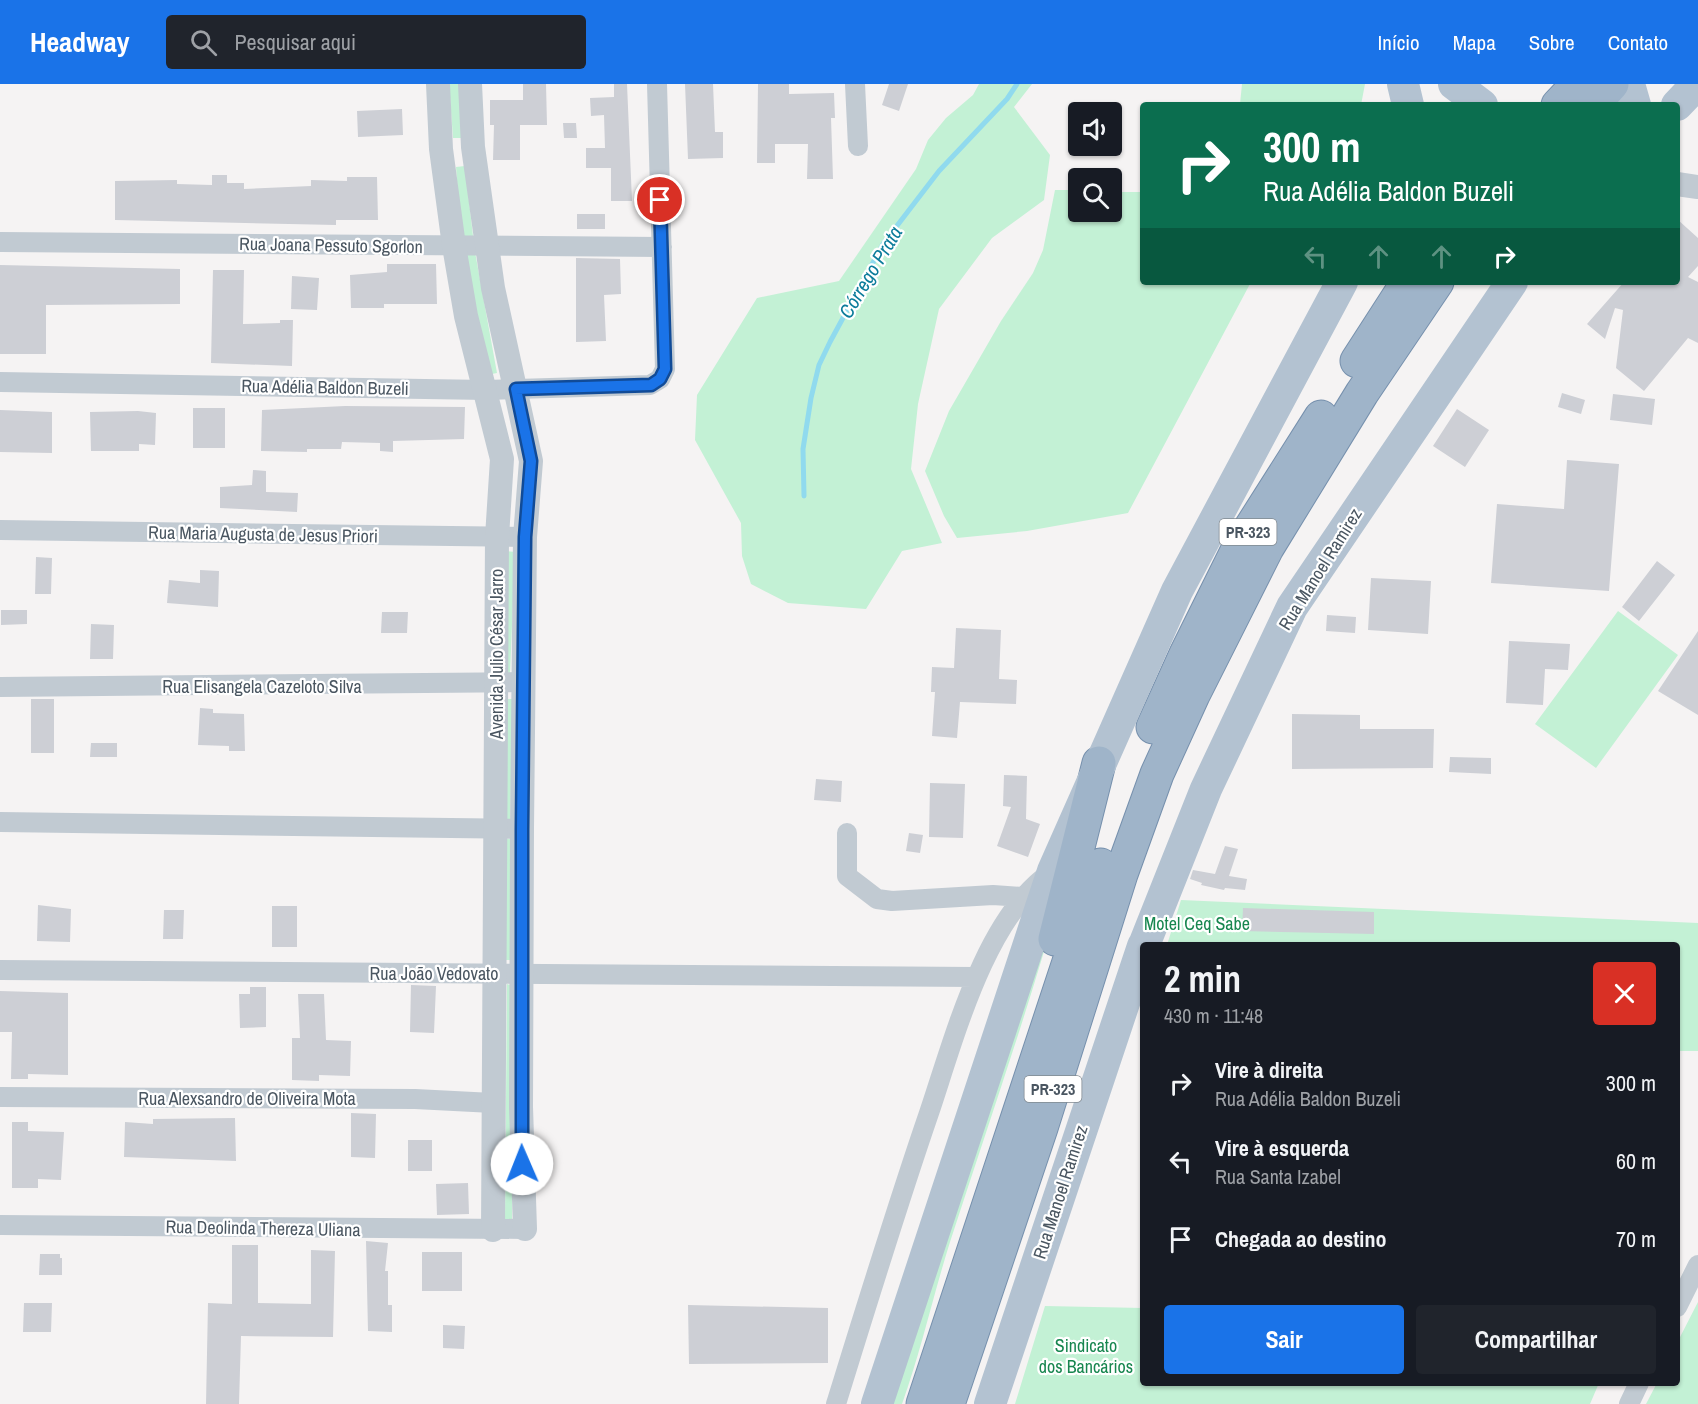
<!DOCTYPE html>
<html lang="pt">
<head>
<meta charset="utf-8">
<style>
  body { margin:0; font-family:"Archivo Narrow",sans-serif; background:#20242c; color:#f1f3f6; height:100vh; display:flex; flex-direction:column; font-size:22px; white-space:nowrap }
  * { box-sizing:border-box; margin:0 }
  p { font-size:20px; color:#9ea1a6 }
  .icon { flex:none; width:33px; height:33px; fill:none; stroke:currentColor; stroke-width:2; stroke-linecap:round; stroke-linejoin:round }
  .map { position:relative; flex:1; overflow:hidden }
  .sheet { position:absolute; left:1140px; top:858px; width:540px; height:444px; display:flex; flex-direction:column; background:#171b24; border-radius:6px; box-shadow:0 2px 4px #0004 }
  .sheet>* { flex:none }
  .top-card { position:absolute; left:1140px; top:18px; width:540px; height:183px; border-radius:6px; box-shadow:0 2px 4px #0004; background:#0b6e4f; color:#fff; overflow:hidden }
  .fabs { position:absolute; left:1068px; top:18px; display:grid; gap:12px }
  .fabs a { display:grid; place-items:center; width:54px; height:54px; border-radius:6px; background:#171b24; box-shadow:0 2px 4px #0004; font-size:30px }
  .pin { position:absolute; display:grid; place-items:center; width:51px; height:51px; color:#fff; margin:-26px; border:3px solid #fff; border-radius:50%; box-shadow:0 2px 6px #0007 }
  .me { position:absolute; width:66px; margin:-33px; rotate:359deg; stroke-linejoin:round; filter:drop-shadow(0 0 4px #0008) }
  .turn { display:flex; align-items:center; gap:21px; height:126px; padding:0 24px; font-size:27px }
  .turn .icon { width:78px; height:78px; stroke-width:2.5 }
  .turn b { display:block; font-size:42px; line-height:51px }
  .lanes { display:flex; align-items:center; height:57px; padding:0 24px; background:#0003; justify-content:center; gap:30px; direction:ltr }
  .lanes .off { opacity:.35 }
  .round { display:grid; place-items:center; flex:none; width:63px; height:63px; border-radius:6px; background:#20242c }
  .headline { display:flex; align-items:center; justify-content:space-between; height:102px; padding:0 24px }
  h1 { font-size:36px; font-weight:700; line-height:45px }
  .primary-button { display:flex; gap:12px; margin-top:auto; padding:12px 24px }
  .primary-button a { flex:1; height:69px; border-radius:6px; background:#1a73e8; color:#fff; font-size:24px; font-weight:700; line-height:69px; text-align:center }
  .primary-button a+a { background:#20242c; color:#f1f3f6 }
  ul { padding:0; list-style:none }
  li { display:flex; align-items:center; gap:18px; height:78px; padding:0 24px }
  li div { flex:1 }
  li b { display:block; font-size:22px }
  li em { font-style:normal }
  header { display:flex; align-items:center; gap:36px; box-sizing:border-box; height:84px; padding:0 30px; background:#1a73e8; color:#fff }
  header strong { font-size:28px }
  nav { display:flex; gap:33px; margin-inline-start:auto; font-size:21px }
  .search { width:420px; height:54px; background:#20242c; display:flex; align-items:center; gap:15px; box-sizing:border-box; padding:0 21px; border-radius:6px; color:#9ea1a6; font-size:22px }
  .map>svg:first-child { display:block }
</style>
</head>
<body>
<header>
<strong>Headway</strong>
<div class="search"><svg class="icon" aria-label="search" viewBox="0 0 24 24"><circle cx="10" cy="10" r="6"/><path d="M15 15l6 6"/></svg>Pesquisar aqui</div>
<nav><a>Início</a><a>Mapa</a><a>Sobre</a><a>Contato</a></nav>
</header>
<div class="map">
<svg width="1698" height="1320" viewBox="0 0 1698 1320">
  <rect width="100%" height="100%" fill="#f5f3f3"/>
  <path fill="#c3f1d5" d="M 449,0 L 460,0 L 463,54 L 453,54 Z
    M 979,0 L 1032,0 L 1014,23 L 1050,71 L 1044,116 L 992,154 L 939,225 L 918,320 L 911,385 L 942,459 L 902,467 L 866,525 L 788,519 L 751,500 L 742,472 L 741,439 L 695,356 L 697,311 L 757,214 L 839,197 L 916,85 L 928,56 L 946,34 L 973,11 Z
    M 1242,0 L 1365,0 L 1361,21 L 1243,21 L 1240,20 Z
    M 465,82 L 473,152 L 461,153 L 456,83 Z
    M 1055,106 L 1078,106 L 1078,128 L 1112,128 L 1112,108 L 1143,108 L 1143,198 L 1251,198 L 1128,429 L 1027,447 L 957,454 L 944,432 L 925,387 L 949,327 L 1001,237 L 1033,189 L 1043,166 Z
    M 475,168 L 497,289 L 487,291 L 465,170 Z
    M 504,467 L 515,468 L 510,590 L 499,590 Z
    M 1618,527 L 1678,571 L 1596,684 L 1535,640 Z
    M 505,615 L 513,615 L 510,737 L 503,737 Z
    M 504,755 L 511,755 L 512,876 L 505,876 Z
    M 1061,809 C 1028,927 988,1041 950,1158 C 933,1212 921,1267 902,1320 L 889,1320 Z
    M 1181,816 L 1698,839 L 1698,967 L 1677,967 L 1677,861 L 1167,861 Z
    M 507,900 L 513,902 L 512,1135 L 505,1135 Z
    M 1698,1218 L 1698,1320 L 1646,1320 L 1657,1299 L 1677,1299 L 1677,1259 Z
    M 1045,1222 L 1143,1224 L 1143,1299 L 1599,1299 L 1590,1320 L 1015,1320 Z"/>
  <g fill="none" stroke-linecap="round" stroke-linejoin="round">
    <path stroke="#90daee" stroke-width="5" d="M 804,412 L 803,365 L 811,314 L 819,281 L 830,258 L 883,160 L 939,87 L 1007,15 L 1017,0"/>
  </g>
  <path fill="#cdcfd5" d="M 523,0 L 546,0 L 547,41 L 520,41 L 520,76 L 493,76 L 494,41 L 490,41 L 490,16 L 523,16 Z
    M 614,0 L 627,0 L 632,117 L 611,117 L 611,84 L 586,84 L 586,64 L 605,64 L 604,31 L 591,32 L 590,14 L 614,13 Z
    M 685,0 L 713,0 L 715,48 L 723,48 L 723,74 L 688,75 Z
    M 758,0 L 789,0 L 789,10 L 834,9 L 835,34 L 831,34 L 833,95 L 807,95 L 808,60 L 775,60 L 775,79 L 757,79 Z
    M 889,0 L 908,0 L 899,27 L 882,21 Z
    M 402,25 L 403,51 L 358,53 L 357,27 Z
    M 563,39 L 576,39 L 577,54 L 564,54 Z
    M 212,91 L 227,91 L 227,99 L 244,99 L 244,105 L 311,102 L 311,96 L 347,97 L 347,93 L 377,93 L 378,136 L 336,136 L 336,141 L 115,136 L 115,97 L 177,96 L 177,100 L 212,101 Z
    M 577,130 L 605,130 L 605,145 L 577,145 Z
    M 1677,135 L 1698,154 L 1698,182 L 1688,193 L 1698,198 L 1698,259 L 1688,254 L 1644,307 L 1616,284 L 1623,226 L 1615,224 L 1605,255 L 1587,240 L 1624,198 L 1677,198 Z
    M 576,174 L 620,175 L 621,210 L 604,211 L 606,257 L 576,258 Z
    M 387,180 L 436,180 L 437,220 L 384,220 L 384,224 L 351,224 L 350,191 L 387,188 Z
    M 0,181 L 180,185 L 180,220 L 46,221 L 46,270 L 0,270 Z
    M 213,186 L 244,186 L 243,240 L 280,239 L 280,236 L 293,236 L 292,282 L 211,279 Z
    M 292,192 L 319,194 L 317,226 L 291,225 Z
    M 1562,309 L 1585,316 L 1581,330 L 1558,323 Z
    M 1613,310 L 1655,315 L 1652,341 L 1610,336 Z
    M 345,322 L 465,323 L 464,355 L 393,357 L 393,368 L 380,367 L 380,359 L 342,358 L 341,365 L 307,365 L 307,368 L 261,367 L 262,326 Z
    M 193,324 L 225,324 L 225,364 L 193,364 Z
    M 1457,325 L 1489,346 L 1465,383 L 1433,362 Z
    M 0,326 L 52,328 L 52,369 L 0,368 Z
    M 138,327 L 156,329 L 155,361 L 139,360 L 139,367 L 91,367 L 90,328 Z
    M 1567,376 L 1619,380 L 1609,507 L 1491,499 L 1497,420 L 1564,425 Z
    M 253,386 L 266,387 L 266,408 L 298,409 L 297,428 L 220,424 L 220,403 L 252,401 Z
    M 36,473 L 52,474 L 51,510 L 35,510 Z
    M 1657,477 L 1675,491 L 1639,537 L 1622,523 Z
    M 200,486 L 219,487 L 218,523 L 167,519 L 169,496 L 200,499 Z
    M 1371,494 L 1431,497 L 1428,550 L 1368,546 Z
    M 1,526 L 27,526 L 27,540 L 1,541 Z
    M 382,528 L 408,528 L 407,549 L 381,549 Z
    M 1327,531 L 1356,533 L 1355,549 L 1326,547 Z
    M 91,540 L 114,541 L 113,575 L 90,575 Z
    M 956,544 L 1001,546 L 999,595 L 1017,596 L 1016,620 L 960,618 L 957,654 L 932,652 L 935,608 L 931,608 L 932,583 L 954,584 Z
    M 1698,547 L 1698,631 L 1658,607 Z
    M 1509,557 L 1570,560 L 1568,586 L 1545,585 L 1543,621 L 1506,619 Z
    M 31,615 L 54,615 L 54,669 L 31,669 Z
    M 200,624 L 213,625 L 213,629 L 244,630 L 245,667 L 229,667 L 229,662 L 198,661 Z
    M 1292,630 L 1360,631 L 1360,645 L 1434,645 L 1433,684 L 1292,685 Z
    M 91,659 L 117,659 L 117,673 L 90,673 Z
    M 1450,673 L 1491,674 L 1491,690 L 1449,688 Z
    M 1004,691 L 1027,692 L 1026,735 L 1040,740 L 1028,773 L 997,762 L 1011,723 L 1003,722 Z
    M 816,695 L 842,697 L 841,718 L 814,716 Z
    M 930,699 L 965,700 L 963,754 L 929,753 Z
    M 909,749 L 923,751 L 920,769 L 906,767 Z
    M 1225,762 L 1238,765 L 1229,792 L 1247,795 L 1245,806 L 1225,804 L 1224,806 L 1201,801 L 1202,799 L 1190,795 L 1193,786 L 1215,790 Z
    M 38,821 L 71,825 L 70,858 L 37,857 Z
    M 272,822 L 297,822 L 297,863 L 272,863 Z
    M 1243,824 L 1374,828 L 1374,850 L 1242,847 Z
    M 164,826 L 184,826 L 183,855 L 163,855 Z
    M 411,901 L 436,902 L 434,949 L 410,948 Z
    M 250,903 L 266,903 L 266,943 L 240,944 L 239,910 L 250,910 Z
    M 0,907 L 68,909 L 68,991 L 28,990 L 28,995 L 11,995 L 12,948 L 0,948 Z
    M 298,910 L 324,910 L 326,956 L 351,957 L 350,992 L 319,991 L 319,997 L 292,996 L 292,954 L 300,954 Z
    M 351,1029 L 376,1030 L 375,1074 L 351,1073 Z
    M 235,1034 L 236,1077 L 124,1073 L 125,1038 L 153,1040 L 153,1035 Z
    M 12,1038 L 28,1038 L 28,1047 L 64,1048 L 61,1096 L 38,1095 L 38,1104 L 12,1104 Z
    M 408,1056 L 432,1056 L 432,1087 L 408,1087 Z
    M 468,1099 L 469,1130 L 437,1131 L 436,1100 Z
    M 366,1157 L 388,1159 L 385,1187 L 388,1187 L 388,1221 L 392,1221 L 392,1248 L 368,1247 Z
    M 232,1161 L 258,1161 L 258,1219 L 311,1220 L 311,1166 L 335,1167 L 333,1253 L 241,1252 L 239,1320 L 206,1320 L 208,1219 L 232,1220 Z
    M 422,1168 L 462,1168 L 462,1207 L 422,1207 Z
    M 40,1170 L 60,1170 L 60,1174 L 62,1174 L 62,1191 L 39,1191 Z
    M 24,1219 L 52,1219 L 51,1248 L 23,1248 Z
    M 688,1221 L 828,1224 L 828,1279 L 689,1280 Z
    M 443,1241 L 465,1242 L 464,1265 L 443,1264 Z"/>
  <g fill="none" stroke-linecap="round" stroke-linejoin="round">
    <g stroke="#7690ad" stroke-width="35">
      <path id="trunk" d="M 1558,21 L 1578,0
        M 1593,21 L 1612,0
        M 1357,277 L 1408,198
        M 1153,643 L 1186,570 L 1241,459 L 1321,333
        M 1055,855 L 1099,679
        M 923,1320 L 1101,781
        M 948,1320 L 1041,1044 L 1121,790 L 1157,690 L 1193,611 L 1267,464 L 1362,309 L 1437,198"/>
    </g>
    <path stroke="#c1cad2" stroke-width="20" d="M 855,0 L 858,62
      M 0,158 L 662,163
      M 0,298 L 487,306 L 650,301 L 660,295 L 665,285 L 657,0
      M 0,446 L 525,453
      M 0,603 L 525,598
      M 0,738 L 522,745
      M 847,749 L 847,792 L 877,815 L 892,817 L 993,811 L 1022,813
      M 0,886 L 975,893
      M 0,1013 L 415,1015 L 493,1019
      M 0,1141 L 525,1145
      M 1677,1223 L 1698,1181
      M 836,1320 C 866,1223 896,1125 929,1029 C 954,955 985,834 1050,789
      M 1629,1320 L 1639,1299"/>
    <path stroke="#c1cad2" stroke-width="24" d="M 438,0 L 441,65 L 454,162 L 466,232 L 502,375 L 497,453 L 493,1146
      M 470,0 L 473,63 L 493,204 L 531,377 L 525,453 L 522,745 L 521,1023 L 525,1145
      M 1677,100 L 1698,103"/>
    <path stroke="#b3c2d1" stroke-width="32" d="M 1403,0 L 1408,21
      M 1454,0 L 1482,21
      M 1629,0 L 1635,21
      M 1677,21 L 1697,0
      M 1144,861 L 1206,705 L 1292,523 L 1512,198
      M 877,1320 L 1053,787 L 1177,507 L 1342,198
      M 990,1320 L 1143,862"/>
    <use href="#trunk" stroke="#9fb4c9" stroke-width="33"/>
  </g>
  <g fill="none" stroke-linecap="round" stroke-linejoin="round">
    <g stroke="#114b97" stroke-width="15">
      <path id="route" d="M 522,1080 L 522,745 L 525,453 L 531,377 L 516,305 L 651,301 L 660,295 L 665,285 L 660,116"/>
    </g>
    <use href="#route" stroke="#1a73e8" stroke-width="10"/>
  </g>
  <g text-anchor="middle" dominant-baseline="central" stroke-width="4.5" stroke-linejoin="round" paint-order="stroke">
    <g fill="#fff" stroke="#808990" stroke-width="1.5">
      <rect x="1219.5" y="435" width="57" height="26" rx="4.5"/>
      <rect x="1024.5" y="992" width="57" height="26" rx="4.5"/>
    </g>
    <g font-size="16" font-weight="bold" fill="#4a5661">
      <text x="1248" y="448">PR-323</text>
      <text x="1053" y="1005">PR-323</text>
    </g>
    <g font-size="18" fill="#4a5661" stroke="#fff">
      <text transform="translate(331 161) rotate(1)">Rua Joana Pessuto Sgorlon</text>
      <text transform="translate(325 303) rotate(1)">Rua Adélia Baldon Buzeli</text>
      <text transform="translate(263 450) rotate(1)">Rua Maria Augusta de Jesus Priori</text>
      <text transform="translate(1320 485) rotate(-58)">Rua Manoel Ramirez</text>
      <text transform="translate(496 570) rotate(-90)">Avenida Julio César Jarro</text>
      <text x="262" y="602">Rua Elisangela Cazeloto Silva</text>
      <text x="434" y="889">Rua João Vedovato</text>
      <text x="247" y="1014">Rua Alexsandro de Oliveira Mota</text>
      <text transform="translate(1060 1108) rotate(-72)">Rua Manoel Ramirez</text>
      <text transform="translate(263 1144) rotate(1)">Rua Deolinda Thereza Uliana</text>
    </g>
    <g font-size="18" fill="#17864f" stroke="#fff">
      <text x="1197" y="839">Motel Ceq Sabe</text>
      <text x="1086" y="1261">Sindicato<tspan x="1086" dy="21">dos Bancários</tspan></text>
    </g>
    <g font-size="20" font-style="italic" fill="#0c7c9b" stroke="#fff">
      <text transform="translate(870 188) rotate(-59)">Córrego Prata</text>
    </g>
  </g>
</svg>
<div class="fabs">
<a><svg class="icon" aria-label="sound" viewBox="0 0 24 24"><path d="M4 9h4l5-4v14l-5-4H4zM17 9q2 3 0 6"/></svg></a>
<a><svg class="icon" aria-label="search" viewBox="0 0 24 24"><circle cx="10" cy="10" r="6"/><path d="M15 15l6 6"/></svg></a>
</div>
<div class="pin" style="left:660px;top:116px;background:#d93025"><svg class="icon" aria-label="arrive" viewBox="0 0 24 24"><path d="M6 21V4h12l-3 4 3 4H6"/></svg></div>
<svg class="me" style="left:522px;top:1080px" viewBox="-20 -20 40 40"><circle r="19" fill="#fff"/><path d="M0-13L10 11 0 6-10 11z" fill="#1a73e8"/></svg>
<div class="top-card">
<div class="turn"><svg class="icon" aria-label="right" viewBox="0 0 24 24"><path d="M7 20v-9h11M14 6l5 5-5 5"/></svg><div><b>300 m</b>Rua Adélia Baldon Buzeli</div></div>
<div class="lanes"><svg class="icon off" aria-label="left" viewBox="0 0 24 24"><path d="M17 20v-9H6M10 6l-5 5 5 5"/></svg><svg class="icon off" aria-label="ahead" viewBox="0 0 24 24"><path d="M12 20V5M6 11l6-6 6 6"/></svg><svg class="icon off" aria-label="ahead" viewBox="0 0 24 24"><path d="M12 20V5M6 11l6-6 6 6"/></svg><svg class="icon" aria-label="right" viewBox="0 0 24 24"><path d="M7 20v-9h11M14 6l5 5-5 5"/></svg></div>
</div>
<section class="sheet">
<div class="headline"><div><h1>2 min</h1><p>430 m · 11:48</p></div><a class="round" style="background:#d93025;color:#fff"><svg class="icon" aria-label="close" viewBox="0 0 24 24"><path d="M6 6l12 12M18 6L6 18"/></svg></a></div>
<ul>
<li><svg class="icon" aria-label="right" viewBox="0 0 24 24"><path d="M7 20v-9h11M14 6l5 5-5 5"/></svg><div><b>Vire à direita</b><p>Rua Adélia Baldon Buzeli</p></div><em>300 m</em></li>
<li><svg class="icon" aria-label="left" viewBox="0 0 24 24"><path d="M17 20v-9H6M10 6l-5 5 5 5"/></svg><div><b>Vire à esquerda</b><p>Rua Santa Izabel</p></div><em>60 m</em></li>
<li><svg class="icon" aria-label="arrive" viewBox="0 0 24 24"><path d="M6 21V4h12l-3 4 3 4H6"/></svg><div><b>Chegada ao destino</b></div><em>70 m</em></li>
</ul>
<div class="primary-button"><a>Sair</a><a>Compartilhar</a></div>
</section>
</div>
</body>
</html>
